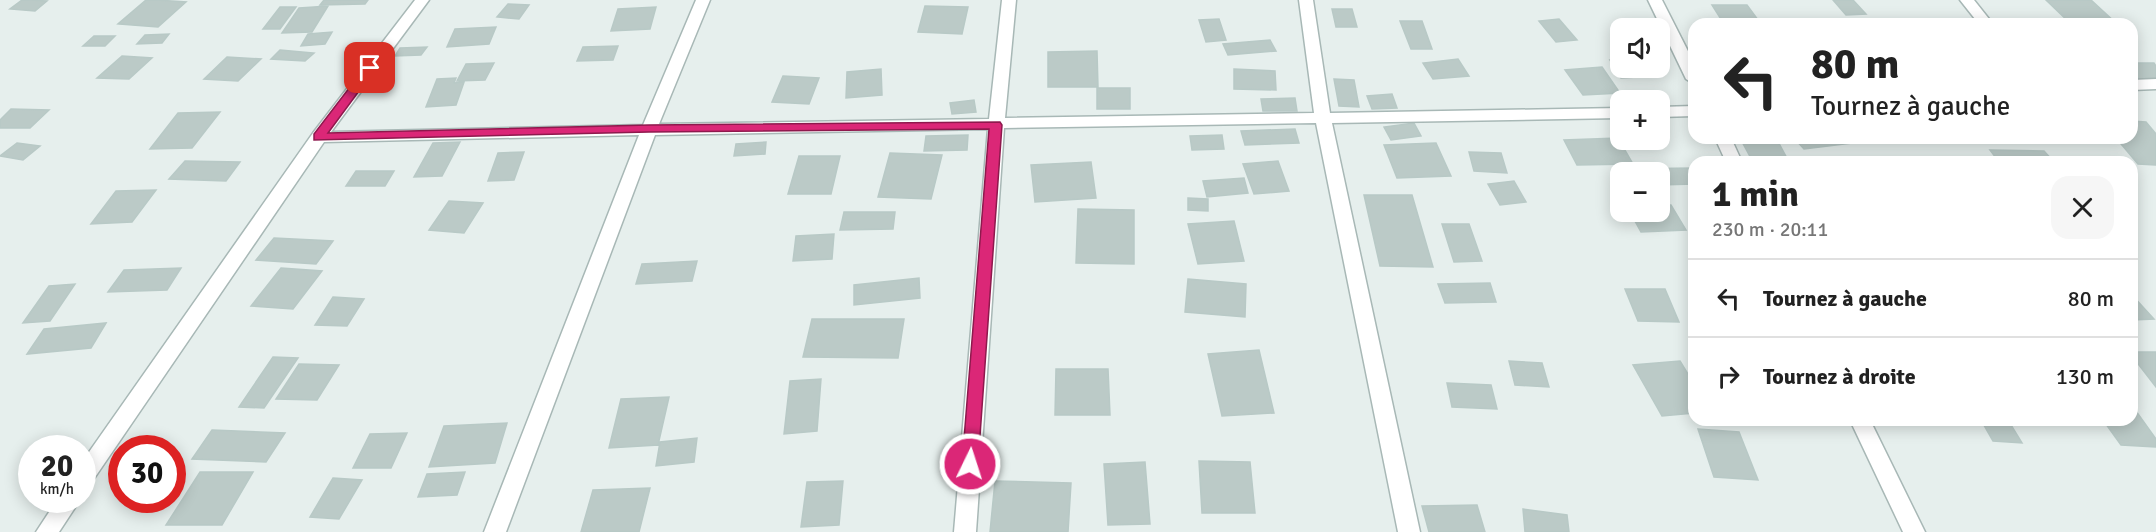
<!DOCTYPE html>
<html lang="fr">
<head>
<meta charset="utf-8">
<style>
  body { margin:0; font-family:Signika,sans-serif; background:#f6f6f6; color:#222; height:100vh; display:flex; flex-direction:column; font-size:22px; white-space:nowrap }
  * { box-sizing:border-box; margin:0 }
  p { font-size:20px; color:#767676 }
  .icon { flex:none; width:33px; height:33px; fill:none; stroke:currentColor; stroke-width:2; stroke-linecap:round; stroke-linejoin:round }
  .map { position:relative; flex:1; overflow:hidden }
  .details { position:absolute; left:1688px; top:156px; width:450px; height:270px; display:flex; flex-direction:column; background:#fff; border-radius:18px; box-shadow:0 3px 15px #0003 }
  .details>* { flex:none }
  .hud { position:absolute; left:1688px; top:18px; width:450px; height:126px; border-radius:18px; box-shadow:0 3px 15px #0003; background:#fff; color:#222; overflow:hidden }
  .fabs { position:absolute; left:1610px; top:18px; display:grid; gap:12px }
  .fabs a { display:grid; place-items:center; width:60px; height:60px; border-radius:12px; background:#fff; box-shadow:0 3px 15px #0003; font-size:30px }
  .speed { position:absolute; left:18px; top:435px; display:flex; gap:12px; font-size:30px; font-weight:700; text-align:center }
  .speed>* { display:grid; place-content:center; width:78px; height:78px; border-radius:50%; background:#fff; box-shadow:0 3px 15px #0003; line-height:1 }
  .speed small { font-size:15px; font-weight:400 }
  .speed .limit { border:9px solid #d22; background:#fff; color:#111 }
  .pin { position:absolute; display:grid; place-items:center; width:51px; height:51px; color:#fff; margin:-26px; border-radius:12px; box-shadow:0 3px 9px #0006 }
  .me { position:absolute; width:66px; margin:-33px; rotate:4deg; stroke-linejoin:round; filter:drop-shadow(0 0 4px #0008) }
  .turn { display:flex; align-items:center; gap:21px; height:126px; padding:0 24px; font-size:27px }
  .turn .icon { width:78px; height:78px; stroke-width:2.5 }
  .turn b { display:block; font-size:42px; line-height:51px }
  .round { display:grid; place-items:center; flex:none; width:63px; height:63px; border-radius:18px; background:#f6f6f6 }
  .headline { display:flex; align-items:center; justify-content:space-between; height:102px; padding:0 24px }
  h1 { font-size:36px; font-weight:700; line-height:45px }
  ul { padding:0; list-style:none }
  li { display:flex; align-items:center; gap:18px; height:78px; padding:0 24px; border-top:2px solid #e0e0e0 }
  li div { flex:1 }
  li b { display:block; font-size:22px }
  li em { font-style:normal }
  .map>svg:first-child { display:block }
</style>
</head>
<body>
<div class="map">
<svg width="2156" height="532" viewBox="0 0 2156 532">
  <rect width="100%" height="100%" fill="#e6efed"/>
  <path fill="#bbcac7" stroke="#b8c9c6" stroke-width="1.5" d="M 22,0 L 29,0 L 47,1 L 35,11 L 10,9 Z
    M 146,0 L 157,0 L 186,2 L 158,27 L 118,24 Z
    M 324,0 L 368,0 L 365,4 L 320,5 Z
    M 1833,0 L 1853,0 L 1866,14 L 1846,15 Z
    M 2046,0 L 2091,0 L 2117,24 L 2071,24 Z
    M 508,4 L 529,5 L 519,19 L 497,17 Z
    M 1712,5 L 1747,5 L 1761,24 L 1724,24 Z
    M 328,6 L 312,32 L 282,33 L 299,8 Z
    M 925,6 L 968,7 L 962,34 L 918,32 Z
    M 280,7 L 296,7 L 280,29 L 263,29 Z
    M 656,7 L 650,29 L 611,31 L 618,9 Z
    M 1332,9 L 1352,9 L 1357,27 L 1336,27 Z
    M 1219,19 L 1226,40 L 1206,42 L 1199,20 Z
    M 1559,19 L 1577,40 L 1556,42 L 1539,21 Z
    M 1400,21 L 1422,21 L 1432,49 L 1411,49 Z
    M 496,27 L 489,44 L 447,47 L 455,29 Z
    M 332,32 L 325,44 L 301,46 L 308,34 Z
    M 169,34 L 162,43 L 137,44 L 145,35 Z
    M 94,36 L 115,36 L 105,46 L 83,46 Z
    M 1270,40 L 1276,51 L 1228,55 L 1223,44 Z
    M 618,46 L 613,60 L 577,61 L 583,47 Z
    M 427,47 L 421,55 L 395,56 L 400,48 Z
    M 280,50 L 314,53 L 305,61 L 271,59 Z
    M 1097,51 L 1098,87 L 1048,87 L 1048,52 Z
    M 122,56 L 152,58 L 129,79 L 97,78 Z
    M 227,57 L 261,59 L 238,81 L 204,79 Z
    M 1458,59 L 1469,76 L 1433,79 L 1423,63 Z
    M 1610,60 L 1620,60 L 1620,68 L 1647,68 L 1653,76 L 1621,78 Z
    M 494,63 L 485,80 L 457,81 L 466,64 Z
    M 2132,63 L 2154,63 L 2156,66 L 2156,82 L 2142,82 L 2132,71 Z
    M 1602,67 L 1620,93 L 1583,95 L 1565,70 Z
    M 881,69 L 882,95 L 846,98 L 847,72 Z
    M 1234,69 L 1275,71 L 1276,90 L 1234,89 Z
    M 783,76 L 819,78 L 809,104 L 772,102 Z
    M 456,78 L 454,83 L 464,82 L 456,105 L 426,107 L 437,79 Z
    M 1334,79 L 1354,80 L 1359,107 L 1339,106 Z
    M 1097,88 L 1130,88 L 1130,109 L 1097,109 Z
    M 1392,94 L 1397,108 L 1372,109 L 1367,96 Z
    M 1295,98 L 1297,111 L 1263,111 L 1261,99 Z
    M 974,100 L 976,112 L 952,114 L 950,103 Z
    M 11,109 L 49,110 L 30,128 L 0,128 L 0,120 Z
    M 220,112 L 192,148 L 150,149 L 178,113 Z
    M 2132,121 L 2146,122 L 2156,134 L 2156,165 L 2138,164 L 2116,138 L 2132,138 Z
    M 1414,123 L 1421,136 L 1391,140 L 1384,127 Z
    M 1295,129 L 1299,143 L 1245,145 L 1241,131 Z
    M 968,135 L 967,150 L 924,151 L 926,136 Z
    M 1222,135 L 1224,149 L 1192,150 L 1190,136 Z
    M 1618,138 L 1633,164 L 1577,165 L 1564,140 Z
    M 1740,138 L 1776,138 L 1789,162 L 1753,162 Z
    M 1794,138 L 1849,138 L 1853,143 L 1804,149 Z
    M 460,142 L 442,176 L 414,177 L 433,143 Z
    M 766,142 L 765,154 L 734,156 L 736,144 Z
    M 17,143 L 40,146 L 23,160 L 0,156 Z
    M 1436,143 L 1451,176 L 1397,178 L 1384,145 Z
    M 1990,150 L 2044,151 L 2054,162 L 1999,162 Z
    M 524,152 L 514,180 L 488,181 L 498,153 Z
    M 1469,152 L 1501,153 L 1507,173 L 1474,171 Z
    M 890,153 L 942,155 L 931,199 L 878,197 Z
    M 799,156 L 840,156 L 831,194 L 788,194 Z
    M 185,161 L 240,162 L 226,181 L 169,179 Z
    M 1278,161 L 1289,191 L 1254,194 L 1243,164 Z
    M 1091,162 L 1096,198 L 1035,202 L 1031,165 Z
    M 1694,168 L 1694,184 L 1659,185 L 1659,172 L 1620,172 L 1618,169 Z
    M 356,171 L 394,171 L 385,186 L 346,186 Z
    M 1244,178 L 1248,193 L 1207,197 L 1203,181 Z
    M 1514,181 L 1526,202 L 1500,205 L 1488,184 Z
    M 156,190 L 132,222 L 91,224 L 116,191 Z
    M 1364,195 L 1412,195 L 1433,267 L 1380,266 Z
    M 1188,198 L 1208,199 L 1208,211 L 1188,210 Z
    M 449,201 L 483,203 L 464,233 L 429,230 Z
    M 1659,205 L 1671,205 L 1686,230 L 1641,232 L 1630,212 L 1659,212 Z
    M 1078,209 L 1134,210 L 1134,264 L 1076,263 Z
    M 844,212 L 895,212 L 893,229 L 840,230 Z
    M 1234,221 L 1244,261 L 1198,264 L 1188,224 Z
    M 1442,224 L 1469,224 L 1482,261 L 1454,262 Z
    M 834,234 L 832,259 L 793,261 L 796,236 Z
    M 274,238 L 333,241 L 316,264 L 256,260 Z
    M 697,261 L 692,281 L 636,284 L 642,264 Z
    M 181,268 L 167,290 L 108,292 L 124,270 Z
    M 281,268 L 322,271 L 293,309 L 251,306 Z
    M 919,278 L 920,298 L 854,305 L 854,285 Z
    M 1188,279 L 1246,284 L 1245,317 L 1185,312 Z
    M 1490,283 L 1496,302 L 1445,303 L 1438,284 Z
    M 75,284 L 50,321 L 23,323 L 49,286 Z
    M 1625,289 L 1665,289 L 1679,322 L 1638,321 Z
    M 2132,295 L 2154,319 L 2132,320 Z
    M 333,297 L 364,299 L 347,326 L 315,325 Z
    M 812,319 L 904,319 L 898,358 L 803,357 Z
    M 106,323 L 91,348 L 27,354 L 44,329 Z
    M 1259,350 L 1274,413 L 1222,416 L 1208,354 Z
    M 2132,352 L 2156,352 L 2156,387 L 2132,356 Z
    M 273,357 L 298,358 L 264,408 L 239,407 Z
    M 1509,361 L 1542,363 L 1549,387 L 1515,385 Z
    M 1680,361 L 1694,384 L 1694,413 L 1662,416 L 1633,365 Z
    M 299,364 L 339,365 L 317,400 L 276,399 Z
    M 1056,369 L 1108,369 L 1110,415 L 1055,415 Z
    M 821,379 L 817,431 L 784,434 L 790,381 Z
    M 1447,383 L 1491,385 L 1497,409 L 1452,407 Z
    M 669,397 L 658,445 L 609,448 L 621,399 Z
    M 2132,411 L 2136,411 L 2156,439 L 2156,447 L 2121,445 L 2103,420 L 2132,420 Z
    M 1981,420 L 2008,420 L 2022,443 L 1993,441 Z
    M 507,423 L 495,463 L 429,467 L 444,426 Z
    M 1698,429 L 1739,432 L 1758,480 L 1714,477 Z
    M 212,430 L 285,433 L 266,462 L 192,459 Z
    M 407,433 L 391,468 L 353,468 L 370,434 Z
    M 697,438 L 694,462 L 656,466 L 660,442 Z
    M 1199,461 L 1250,462 L 1255,513 L 1202,513 Z
    M 1145,462 L 1150,524 L 1108,525 L 1104,464 Z
    M 200,472 L 253,472 L 222,525 L 166,525 Z
    M 465,472 L 457,495 L 418,497 L 427,474 Z
    M 333,478 L 362,480 L 339,519 L 310,517 Z
    M 843,481 L 839,525 L 801,527 L 807,482 Z
    M 995,481 L 1071,483 L 1068,532 L 990,532 Z
    M 650,488 L 639,532 L 581,532 L 593,490 Z
    M 1477,505 L 1485,532 L 1429,532 L 1422,506 Z
    M 1523,509 L 1567,515 L 1569,532 L 1525,532 Z"/>
  <g fill="none" stroke-linecap="round" stroke-linejoin="round">
    <g stroke="#a8b8b6" stroke-width="3">
      <path id="minor" d="M 415,0 L 429,0 L 331,132 L 643,125 L 696,0 L 710,0 L 659,124 L 989,119 L 1002,0 L 1016,0 L 1005,118 L 1314,113 L 1299,0 L 1313,0 L 1330,113 L 1620,108 L 1620,118 L 1332,123 L 1420,532 L 1398,532 L 1316,123 L 1004,128 L 976,532 L 954,532 L 988,129 L 655,135 L 506,532 L 484,532 L 639,135 L 324,142 L 89,486 L 82,489 L 82,462 L 313,133 Z
        M 1648,0 L 1662,0 L 1694,63 L 1694,84 L 1686,79 Z
        M 1960,0 L 1974,0 L 1993,24 L 1979,24 Z
        M 2156,79 L 2156,89 L 2132,90 L 2132,80 Z
        M 1694,106 L 1694,116 L 1659,117 L 1659,107 Z
        M 1715,138 L 1731,138 L 1742,162 L 1726,162 Z
        M 1850,420 L 1870,420 L 1925,532 L 1903,532 Z
        M 57,500 L 80,500 L 59,532 L 36,532 Z"/>
    </g>
    <use href="#minor" fill="#fff" fill-rule="evenodd"/>
  </g>
  <path fill="#db2777" stroke="#8e194d" stroke-width="1.5" d="M 370,65 L 376,68 L 328,133 L 649,125 L 1000,122 L 1002,125 L 978,464 L 976,469 L 970,471 L 964,469 L 962,464 L 989,129 L 649,132 L 314,140 L 314,134 L 366,66 Z"/>
</svg>
<div class="fabs">
<a><svg class="icon" aria-label="sound" viewBox="0 0 24 24"><path d="M4 9h4l5-4v14l-5-4H4zM17 9q2 3 0 6"/></svg></a>
<a>+</a>
<a>−</a>
</div>
<div class="speed"><div>20<small>km/h</small></div><div class="limit">30</div></div>
<div class="pin" style="left:370px;top:68px;background:#d93025"><svg class="icon" aria-label="arrive" viewBox="0 0 24 24"><path d="M6 21V4h12l-3 4 3 4H6"/></svg></div>
<svg class="me" style="left:970px;top:464px" viewBox="-20 -20 40 40"><circle r="17" fill="#db2777" stroke="#fff" stroke-width="3"/><path d="M0-11L8 9 0 5-8 9z" fill="#fff"/></svg>
<div class="hud">
<div class="turn"><svg class="icon" aria-label="left" viewBox="0 0 24 24"><path d="M17 20v-9H6M10 6l-5 5 5 5"/></svg><div><b>80 m</b>Tournez à gauche</div></div>
</div>
<section class="details">
<div class="headline"><div><h1>1 min</h1><p>230 m · 20:11</p></div><a class="round"><svg class="icon" aria-label="close" viewBox="0 0 24 24"><path d="M6 6l12 12M18 6L6 18"/></svg></a></div>
<ul>
<li><svg class="icon" aria-label="left" viewBox="0 0 24 24"><path d="M17 20v-9H6M10 6l-5 5 5 5"/></svg><div><b>Tournez à gauche</b></div><em>80 m</em></li>
<li><svg class="icon" aria-label="right" viewBox="0 0 24 24"><path d="M7 20v-9h11M14 6l5 5-5 5"/></svg><div><b>Tournez à droite</b></div><em>130 m</em></li>
</ul>
</section>
</div>
</body>
</html>
